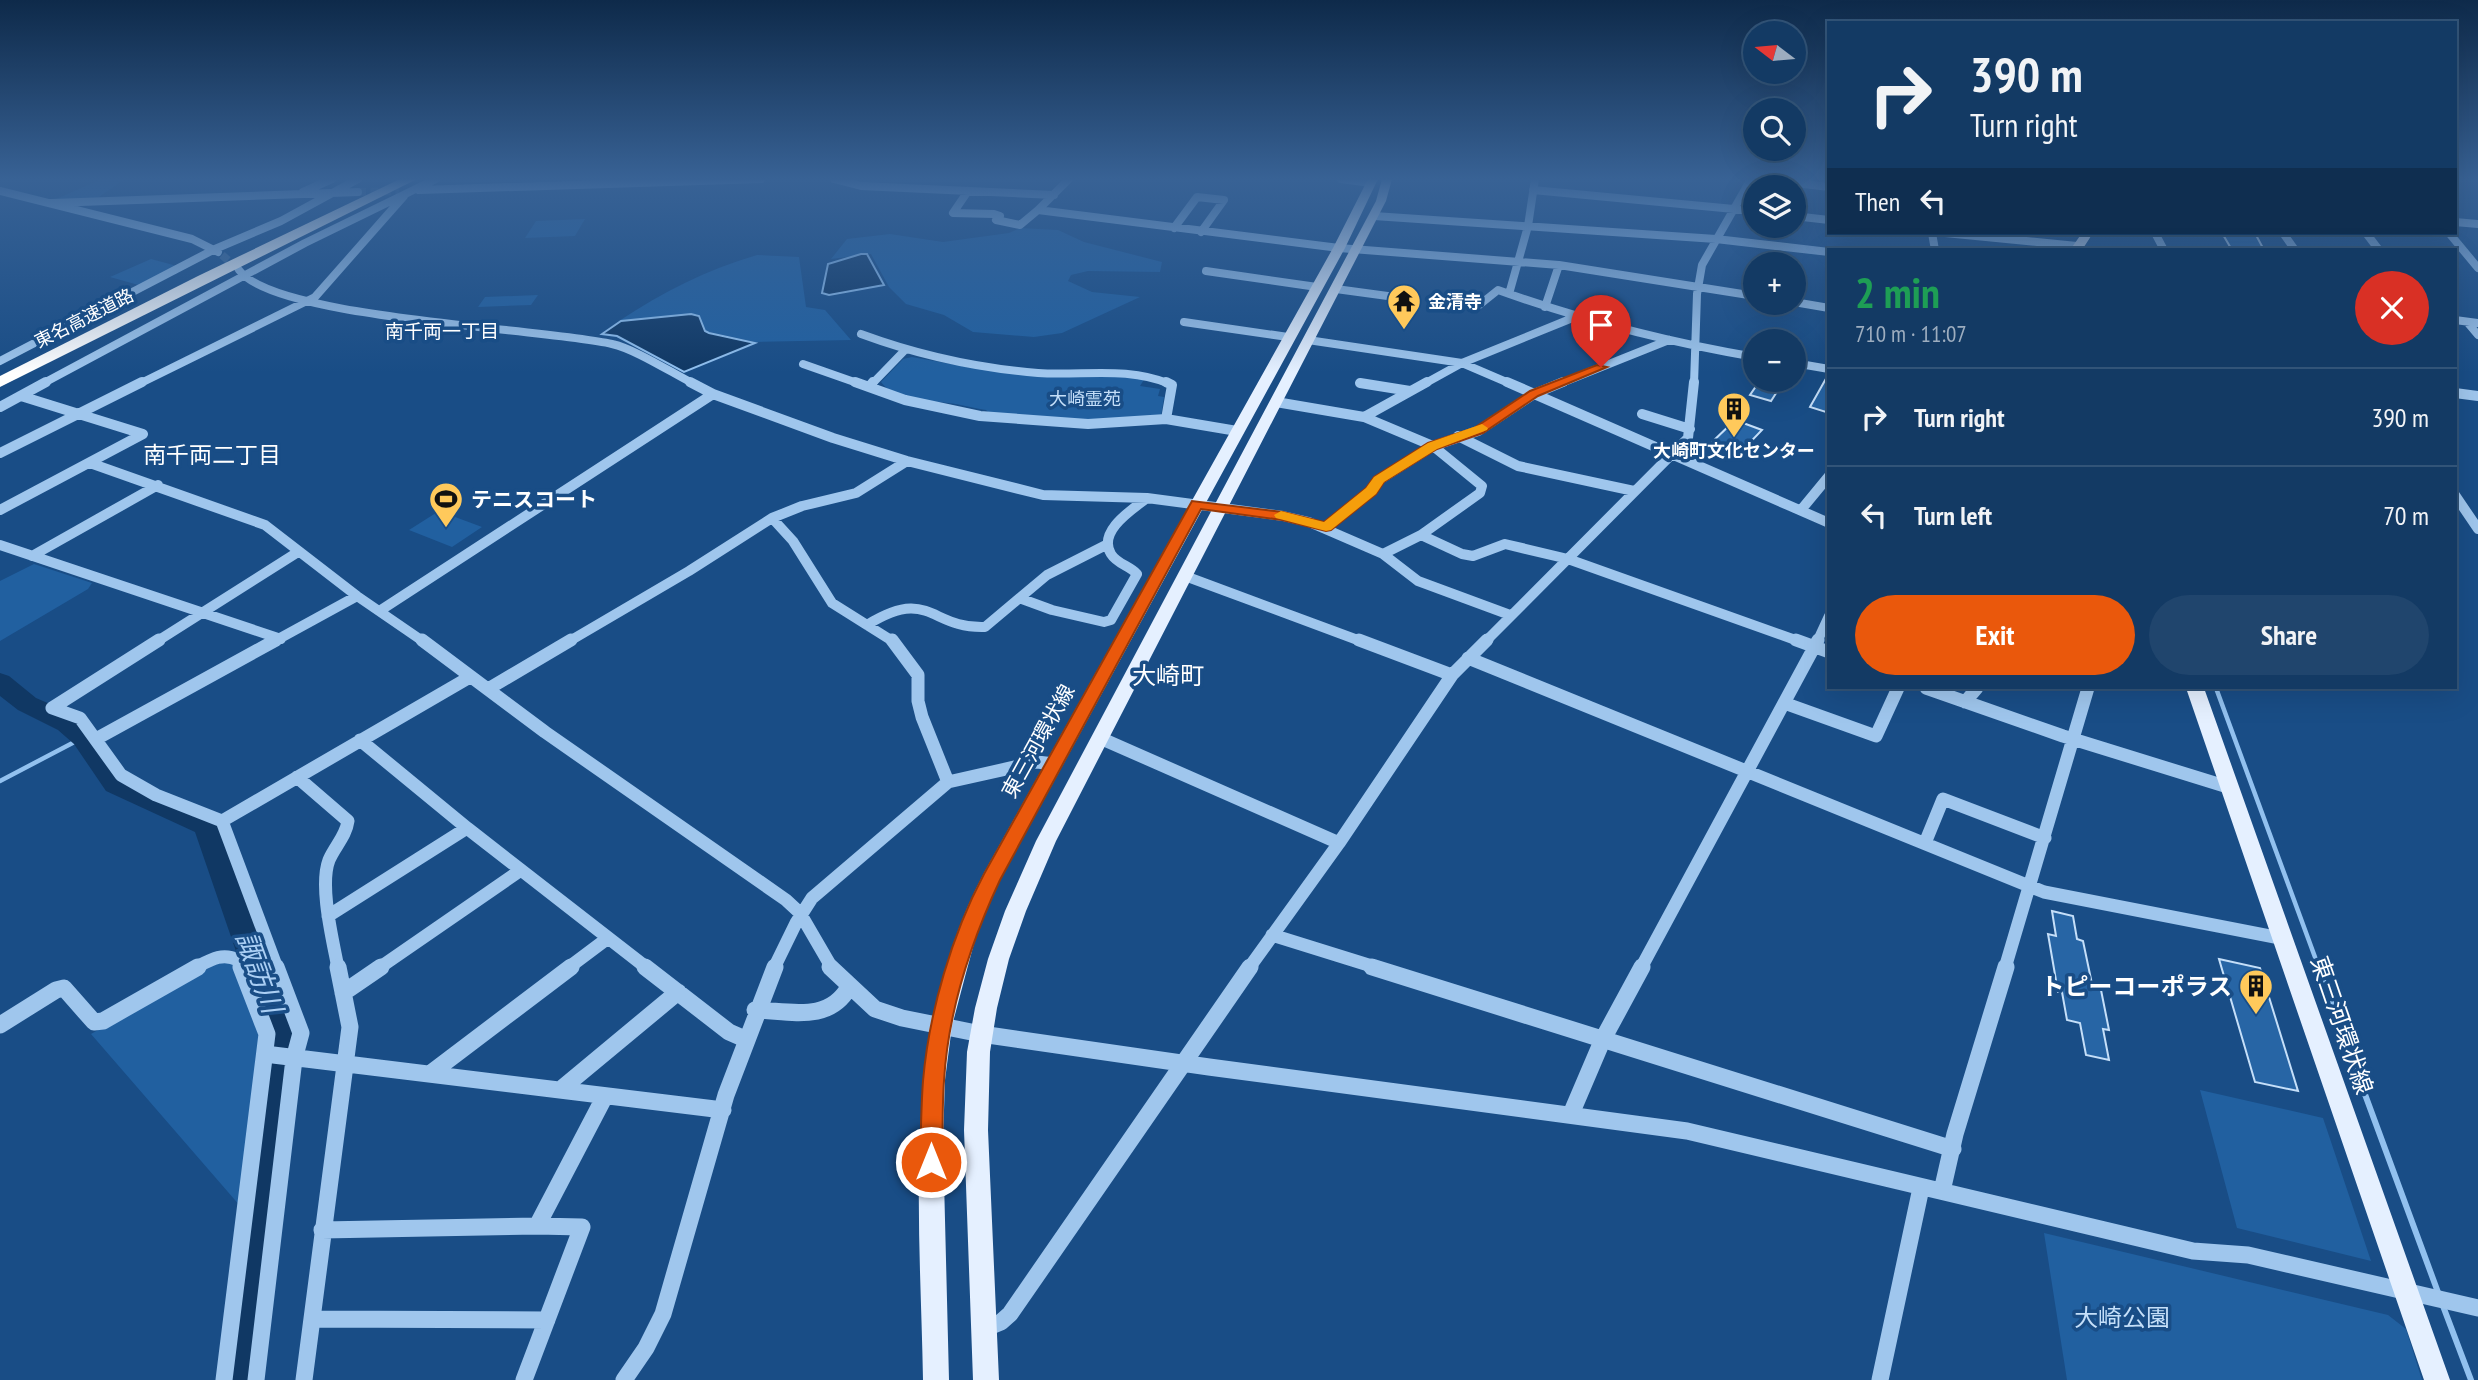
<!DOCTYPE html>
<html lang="en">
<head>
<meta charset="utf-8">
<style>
  body { margin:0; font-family:"PT Sans Narrow","Noto Sans JP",sans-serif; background:#20456d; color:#f1f3f6; height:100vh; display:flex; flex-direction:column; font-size:26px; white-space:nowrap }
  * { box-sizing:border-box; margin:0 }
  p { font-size:23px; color:#9dadbf }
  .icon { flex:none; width:38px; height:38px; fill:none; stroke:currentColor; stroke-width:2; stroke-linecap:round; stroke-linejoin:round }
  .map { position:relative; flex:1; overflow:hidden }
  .drawer { position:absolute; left:1827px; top:248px; width:630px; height:441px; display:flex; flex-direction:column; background:#133a64; border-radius:0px; box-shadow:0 7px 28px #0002,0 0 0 2px #325478 }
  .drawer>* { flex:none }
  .top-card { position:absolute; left:1827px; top:21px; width:630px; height:214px; border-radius:0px; box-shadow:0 7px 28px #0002,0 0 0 2px #325478; background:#133a64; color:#f1f3f6; overflow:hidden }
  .needle { width:46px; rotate:286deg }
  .buttons { position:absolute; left:1743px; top:21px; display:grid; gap:14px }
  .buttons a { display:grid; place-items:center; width:63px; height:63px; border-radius:50%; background:#133a64; box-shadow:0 7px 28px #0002,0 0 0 2px #325478; font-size:35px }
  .pin { position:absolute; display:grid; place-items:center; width:60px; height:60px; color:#fff; margin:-72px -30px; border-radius:50% 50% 50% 0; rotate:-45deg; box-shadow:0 0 7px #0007 }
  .pin .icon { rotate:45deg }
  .me { position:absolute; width:77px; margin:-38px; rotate:0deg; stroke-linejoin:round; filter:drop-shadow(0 0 5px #0008) }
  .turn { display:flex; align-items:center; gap:24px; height:147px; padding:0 28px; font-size:32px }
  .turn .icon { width:91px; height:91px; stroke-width:2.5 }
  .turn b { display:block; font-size:49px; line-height:60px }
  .then { display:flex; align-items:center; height:66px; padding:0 28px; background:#0003; gap:14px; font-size:26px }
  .round { display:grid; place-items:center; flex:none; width:74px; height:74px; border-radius:37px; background:#20456d }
  .overview { display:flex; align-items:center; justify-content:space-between; height:119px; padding:0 28px }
  h1 { font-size:42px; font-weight:700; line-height:52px; color:#1e9e55 }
  .cta { display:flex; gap:14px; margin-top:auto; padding:14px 28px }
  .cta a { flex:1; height:80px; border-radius:42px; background:#ea580c; color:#fff; font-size:28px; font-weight:700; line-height:80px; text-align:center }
  .cta a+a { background:#20456d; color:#f1f3f6 }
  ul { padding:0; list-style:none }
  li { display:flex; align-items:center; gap:21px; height:98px; padding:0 28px; border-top:2px solid #325478 }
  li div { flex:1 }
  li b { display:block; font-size:26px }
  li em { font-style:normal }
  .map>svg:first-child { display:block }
</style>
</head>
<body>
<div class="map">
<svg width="2478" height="1380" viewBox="0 0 2478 1380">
  <rect width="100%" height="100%" fill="#194d86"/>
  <path fill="#2160a0" d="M 102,179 L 125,179 L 96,199 L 54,200 Z
    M 585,219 L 575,236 L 525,238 L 536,221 Z
    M 1020,228 L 1058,230 L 1084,242 L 1162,262 L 1160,272 L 1088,271 L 1071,275 L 1068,281 L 1092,292 L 1140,297 L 1062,333 L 1034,337 L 973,332 L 944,315 L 906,304 L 889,287 L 871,254 L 831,259 L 847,239 L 890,234 L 943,242 L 1009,233 Z
    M 757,255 L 799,257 L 806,307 L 825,310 L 851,340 L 755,342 L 705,331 L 697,314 L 619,321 C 663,292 706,270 757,255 Z
    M 151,259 L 177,266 L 142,286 L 110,277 Z
    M 538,295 L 531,305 L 478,307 L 485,297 Z
    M 912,357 L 968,367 L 1145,378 L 1140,386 L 1160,389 L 1158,396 L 1164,397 L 1161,416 L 1094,421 L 990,414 L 986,410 C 973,408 960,404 948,403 C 926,400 896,402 881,382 L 903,359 Z
    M 439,511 L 482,527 L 452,547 L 409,530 Z
    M 34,564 L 92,583 L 88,589 L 0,641 L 0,581 Z
    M 225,960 L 235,965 L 260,1039 L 241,1207 L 91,1034 L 217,962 Z
    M 2200,1090 L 2323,1118 L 2371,1261 L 2237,1228 Z
    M 2044,1233 L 2388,1315 L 2406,1329 L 2422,1380 L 2067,1380 Z"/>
  <path fill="#103864" stroke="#92c1ef" stroke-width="2" d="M 861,254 L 867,254 L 884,285 L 829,295 L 822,293 L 828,264 Z
    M 691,314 L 699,316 L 705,331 L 709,333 L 755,343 L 684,372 L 617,336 L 602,334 L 621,321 Z"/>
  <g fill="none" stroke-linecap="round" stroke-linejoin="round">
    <path stroke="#92c1ef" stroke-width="4.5" d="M 2216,688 L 2319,968
      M 0,781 L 84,737"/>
    <path stroke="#92c1ef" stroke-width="6" d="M 2318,967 L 2439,1295
      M 2443,1306 L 2471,1380"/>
    <path fill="#103864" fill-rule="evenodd" d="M 0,673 L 9,676 L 36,698 L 78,716 L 94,730 L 126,777 L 217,817 L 222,825 L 297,1030 L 261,1380 L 221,1380 L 263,1030 L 195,832 L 106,791 L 74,744 L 58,730 L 18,710 L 0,696 Z"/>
  </g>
  <path fill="#2765a5" stroke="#c5dff9" stroke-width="2" d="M 2222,233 L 2256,235 L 2264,250 L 2232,250 Z
    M 1828,375 L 1829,375 L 1829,413 L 1810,407 Z
    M 1759,382 L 1780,387 L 1771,401 L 1750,395 Z
    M 1735,420 L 1762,430 L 1734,459 L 1706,448 Z
    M 2052,911 L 2073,916 L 2077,939 L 2083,941 L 2092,984 L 2100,985 L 2109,1030 L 2103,1029 L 2109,1060 L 2086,1055 L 2080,1023 L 2067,1020 L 2062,992 L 2058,992 L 2048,934 L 2056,936 Z
    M 2219,959 L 2260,968 L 2298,1091 L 2255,1082 Z"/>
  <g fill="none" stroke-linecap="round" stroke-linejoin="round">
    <path stroke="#3c6898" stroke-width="8" stroke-dasharray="8 4.5" stroke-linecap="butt" d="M 358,192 L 399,191
      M 222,255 L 239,270"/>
    <path stroke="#9fc6ed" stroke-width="8" d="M 834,179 L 861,186 L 1054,195
      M 1069,179 L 1038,210 L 1339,248 L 1559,265 L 1755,296
      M 1341,179 L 1371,183
      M 1762,179 L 1829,187
      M 419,190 L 761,179
      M 1533,190 L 1755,211
      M 0,191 L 192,239 L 218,252
      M 968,191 L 953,213 L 994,214 L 1000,216 L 996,220 L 1020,225 L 1038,210
      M 303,192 L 332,179
      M 52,203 L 358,192
      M 1374,216 L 1716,239 L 1829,252
      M 1794,216 L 1829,220
      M 2455,222 L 2478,224
      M 1174,228 L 1197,197 L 1224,200 L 1201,232
      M 1932,233 L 1935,250
      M 1945,233 L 2077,246
      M 2155,233 L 2164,250
      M 2283,233 L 2295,250
      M 2366,233 L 2379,250
      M 2449,233 L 2478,268
      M 239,270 C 274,319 543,328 612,344 C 635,349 672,373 694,384
      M 1206,271 L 1317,287
      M 1336,289 L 1395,297
      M 1509,294 L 1528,226 L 1535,179
      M 1794,302 L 1829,308
      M 1478,306 L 1498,290 C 1582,320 1667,342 1755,357
      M 1545,307 L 1559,265
      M 2455,320 L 2478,323
      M 1184,322 L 1288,337
      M 2467,322 L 2478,335
      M 861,334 C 918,355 977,368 1038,373 C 1083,376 1127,366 1170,384
      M 1308,340 L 1462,363 L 1511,384
      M 0,361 L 215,249 L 281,221 L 358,179
      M 1794,363 L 1829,369
      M 803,364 L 860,384
      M 1360,383 L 1367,384
      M 42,384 L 305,243 L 436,179
      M 139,384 L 315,297 L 404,196
      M 872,384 L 904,351
      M 1424,384 L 1462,363 L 1575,317
      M 1559,384 L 1669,340
      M 1694,384 L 1697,294 L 1702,265 L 1751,179"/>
    <path stroke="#9fc6ed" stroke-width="10" d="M 690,382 L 713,394 L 833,438 L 907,461 L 1043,495 L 1147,498 L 1283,516 L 1309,522 L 1383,554 L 1418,581 L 1510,615
      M 855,382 L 905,400 L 980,416 L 1088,424 L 1166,419 L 1237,431
      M 1166,382 L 1172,385 L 1166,419
      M 1507,382 L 1829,523
      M 1360,383 L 1410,391
      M 869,387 L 873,382
      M 2455,393 L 2478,396
      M 1276,402 L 1364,417 L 1433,446 L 1482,486 L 1480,493 L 1421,535
      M 0,407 L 46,382
      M 1642,414 L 1690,429
      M 1364,417 L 1427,382
      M 1458,436 L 1518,466 L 1634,491
      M 0,453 L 142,382
      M 90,463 L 265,525 L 357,596 L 424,642
      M 2455,495 L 2478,529
      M 0,510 L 143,434 L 21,396
      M 1801,510 L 1829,476
      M 772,518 L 793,541 L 832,603 L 894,642
      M 1326,527 L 1371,491 L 1379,480 L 1433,446 L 1478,431 L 1534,394 L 1563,382
      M 0,545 L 281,639
      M 1383,554 L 1421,535 L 1462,554 L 1473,556 L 1505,544 L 1568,559 L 1801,642
      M 32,556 L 158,485
      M 1185,576 L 1363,642
      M 1022,599 L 1052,610 L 1104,622 L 1111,620 L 1137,574 C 1130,566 1117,564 1111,554 C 1097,531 1133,509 1147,498
      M 381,610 L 713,394
      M 867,625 C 930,586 930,629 985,627 L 1047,575 L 1106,545
      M 156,642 L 298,552
      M 273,642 L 357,596
      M 568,642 L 689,571 L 772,518 L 802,506 L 856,493 L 907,461
      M 1485,642 L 1688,438 L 1694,382
      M 1817,642 L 1829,616"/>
    <path stroke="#9fc6ed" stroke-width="13" d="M 422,640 L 545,732 L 786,900 L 800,913 L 832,968
      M 892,640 L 918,675 L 918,701 L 922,717 L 948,782
      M 1359,640 L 1452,675
      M 1796,640 L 1829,652
      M 1468,658 L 2044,892 L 2285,939
      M 1926,688 L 2063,736 L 2231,788
      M 488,689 L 571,640
      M 1965,702 L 1977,688
      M 1784,703 L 1876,736 L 1898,688
      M 52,708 L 80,718 L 121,775 L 156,795 L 222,821 L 277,968
      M 52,708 L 159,640
      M 1100,738 L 1339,843
      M 96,739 L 276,640
      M 360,740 L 467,828 L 647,968
      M 297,777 L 348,821 C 346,836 335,846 329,860 C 319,886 333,941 338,968
      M 222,821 L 470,677
      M 1925,843 L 1943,799 L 2045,838
      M 328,916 L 467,828
      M 1272,935 L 1378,968
      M 195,968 C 210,960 222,952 238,960 L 241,968
      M 379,968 L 521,870
      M 568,968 L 608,938
      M 774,968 L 796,923 L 812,898 L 948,782 L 1037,762 L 1054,764
      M 1249,968 L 1339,843 L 1452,675 L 1487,640
      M 1641,968 L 1818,640
      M 2005,968 L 2088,688"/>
    <path stroke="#9fc6ed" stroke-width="17" d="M 645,967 L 729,1032 L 745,1039
      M 830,967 L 875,1009 L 902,1018 L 981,1034 L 1209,1067 L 1687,1131 L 2193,1251 L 2248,1255 L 2478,1308
      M 1372,967 L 1953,1149
      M 343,993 L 381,967
      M 755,1010 C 790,1011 829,1023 849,987
      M 0,1025 L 56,990 L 64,988 L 94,1022 L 103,1021 L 198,967
      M 265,1054 L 723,1110
      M 431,1073 L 571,967
      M 560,1090 L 678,992
      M 1571,1114 L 1603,1039 L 1642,967
      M 1942,1191 L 1955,1134 L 2006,967
      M 322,1230 L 537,1226
      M 312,1319 L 547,1320
      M 984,1329 L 1001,1322 L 1010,1314 L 1250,967
      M 224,1380 L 267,1034 L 241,967
      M 256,1380 L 294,1059 L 301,1033 L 276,967
      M 304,1380 L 350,1027 L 338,967
      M 524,1380 L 582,1227 L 537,1226 L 605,1096
      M 624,1380 L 646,1348 L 663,1314 L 726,1095 L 775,967
      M 1880,1380 L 1921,1188"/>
    <path fill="#e5f0ff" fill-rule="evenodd" d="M 1368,179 L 1378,179 L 1345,248 L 1000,880 L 979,925 L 966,973 L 952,1026 L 945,1080 L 943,1140 L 949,1380 L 923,1380 C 920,1208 900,1031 984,873 L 1333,248 Z
      M 1382,179 L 1392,179 L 1386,201 L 1056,841 L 1026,911 L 1009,959 L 997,1008 L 990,1052 L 988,1130 L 999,1380 L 973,1380 L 964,1130 L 967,1052 L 975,1008 L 988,959 L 1005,911 L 1036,841 L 1376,201 Z
      M 2082,233 L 2093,233 L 2082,250 L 2070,250 Z
      M 2186,688 L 2204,688 L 2450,1380 L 2424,1380 Z"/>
    <path fill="#fff" fill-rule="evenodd" d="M 400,179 L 417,179 L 0,387 L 0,376 L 198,276 Z"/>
  </g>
  <linearGradient id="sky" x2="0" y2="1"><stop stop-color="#0e2a4a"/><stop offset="0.48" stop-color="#386295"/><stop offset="1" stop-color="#386295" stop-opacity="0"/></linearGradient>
  <rect width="2478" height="373" fill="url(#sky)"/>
  <path fill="#ea580c" stroke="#983908" stroke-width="2" d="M 1597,365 L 1607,367 L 1538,396 L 1483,433 L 1437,449 L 1384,482 L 1376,494 L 1331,530 L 1326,531 L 1282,520 L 1201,509 L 1000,880 C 971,942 948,1012 944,1081 C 942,1108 943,1135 942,1162 L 939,1169 L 931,1172 L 924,1169 L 920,1162 C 921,1135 921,1107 923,1081 C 929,1012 952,934 984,874 L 1192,501 L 1283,512 L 1324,522 L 1366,488 L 1374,477 L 1428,443 L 1474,428 L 1530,391 Z"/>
  <path fill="#f59e0b" d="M 1482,424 L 1488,428 L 1487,430 L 1437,449 L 1384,482 L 1376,494 L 1331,530 L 1326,531 L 1276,518 L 1274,515 L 1281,511 L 1324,522 L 1366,488 L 1374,477 L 1428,443 Z"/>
  <defs>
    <g id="temple-pin" transform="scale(1.75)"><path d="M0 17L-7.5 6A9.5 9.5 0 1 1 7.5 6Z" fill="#ffc95b" stroke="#194d86"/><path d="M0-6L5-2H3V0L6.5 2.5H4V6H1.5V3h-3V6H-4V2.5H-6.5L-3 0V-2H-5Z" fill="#111"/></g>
    <g id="building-pin" transform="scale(1.75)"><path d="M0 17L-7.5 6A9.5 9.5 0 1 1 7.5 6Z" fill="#ffc95b" stroke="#194d86"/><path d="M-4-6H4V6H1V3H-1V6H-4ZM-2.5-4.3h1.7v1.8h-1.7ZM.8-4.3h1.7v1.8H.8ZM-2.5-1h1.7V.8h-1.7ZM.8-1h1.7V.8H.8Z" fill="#111"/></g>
    <g id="stadium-pin" transform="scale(1.75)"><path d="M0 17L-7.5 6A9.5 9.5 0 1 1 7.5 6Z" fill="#ffc95b" stroke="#194d86"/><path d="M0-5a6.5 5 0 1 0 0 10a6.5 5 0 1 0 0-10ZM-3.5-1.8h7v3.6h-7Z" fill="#111"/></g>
  </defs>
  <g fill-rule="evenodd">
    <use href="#temple-pin" x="1404" y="301"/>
    <use href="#building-pin" x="1734" y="409"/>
    <use href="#stadium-pin" x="446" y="499"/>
    <use href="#building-pin" x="2256" y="986"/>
  </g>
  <g text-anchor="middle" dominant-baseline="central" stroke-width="7" stroke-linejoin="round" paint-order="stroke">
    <g font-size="18" font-weight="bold" fill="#fff" stroke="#194d86" text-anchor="start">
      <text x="1428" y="301">金清寺</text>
      <text x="1734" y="450" text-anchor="middle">大崎町文化センター</text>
    </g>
    <g font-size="18" fill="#fff" stroke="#194d86">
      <text transform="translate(84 318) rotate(-27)">東名高速道路</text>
    </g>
    <g font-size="18" fill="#c5dff9" stroke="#194d86">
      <text x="1085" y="398">大崎霊苑</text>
    </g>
    <g font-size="19" fill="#fff" stroke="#194d86">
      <text x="442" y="331">南千両一丁目</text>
    </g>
    <g font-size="21" font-weight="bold" fill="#fff" stroke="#194d86" text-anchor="start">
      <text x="471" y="499">テニスコート</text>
    </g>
    <g font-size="21" fill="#fff" stroke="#194d86">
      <text transform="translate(1038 741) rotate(-61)">東三河環状線</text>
    </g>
    <g font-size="23" fill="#fff" stroke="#194d86">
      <text x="212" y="454">南千両二丁目</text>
    </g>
    <g font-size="24" fill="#fff" stroke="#194d86">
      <text x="1168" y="675">大崎町</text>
    </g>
    <g font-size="24" font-weight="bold" fill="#fff" stroke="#194d86" text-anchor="end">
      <text x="2232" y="986">トピーコーポラス</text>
    </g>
    <g font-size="24" fill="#fff" stroke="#194d86">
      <text transform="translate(2342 1025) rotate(71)">東三河環状線</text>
    </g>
    <g font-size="24" fill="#c5dff9" stroke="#194d86">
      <text x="2122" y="1317">大崎公園</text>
    </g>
    <g font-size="28" font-style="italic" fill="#abcff4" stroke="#194d86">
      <text transform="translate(260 972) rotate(70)">諏訪川</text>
    </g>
  </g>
</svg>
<div class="buttons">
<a><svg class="needle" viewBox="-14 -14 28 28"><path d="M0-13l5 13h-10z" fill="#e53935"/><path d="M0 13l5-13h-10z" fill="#9dadbf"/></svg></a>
<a><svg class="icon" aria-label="search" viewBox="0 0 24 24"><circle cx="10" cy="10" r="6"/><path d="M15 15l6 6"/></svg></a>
<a><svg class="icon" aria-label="layers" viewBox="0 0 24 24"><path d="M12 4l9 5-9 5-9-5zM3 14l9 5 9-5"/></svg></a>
<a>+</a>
<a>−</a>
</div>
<div class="pin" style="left:1601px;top:367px;background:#d93025"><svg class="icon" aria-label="arrive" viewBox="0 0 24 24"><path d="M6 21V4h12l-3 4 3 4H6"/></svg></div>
<svg class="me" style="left:931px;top:1162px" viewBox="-20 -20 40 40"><circle r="17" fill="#ea580c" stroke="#fff" stroke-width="3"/><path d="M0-11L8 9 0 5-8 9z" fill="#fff"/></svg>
<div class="top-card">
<div class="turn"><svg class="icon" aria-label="right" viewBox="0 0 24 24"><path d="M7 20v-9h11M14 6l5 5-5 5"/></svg><div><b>390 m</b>Turn right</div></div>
<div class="then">Then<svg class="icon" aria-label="left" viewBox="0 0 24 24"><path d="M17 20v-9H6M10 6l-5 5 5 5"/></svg></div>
</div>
<section class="drawer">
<div class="overview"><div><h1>2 min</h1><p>710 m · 11:07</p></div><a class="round" style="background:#d93025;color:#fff"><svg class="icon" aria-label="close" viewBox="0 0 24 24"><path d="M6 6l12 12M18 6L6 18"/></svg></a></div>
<ul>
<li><svg class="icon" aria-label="right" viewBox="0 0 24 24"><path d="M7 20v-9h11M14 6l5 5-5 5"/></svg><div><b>Turn right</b></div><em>390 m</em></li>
<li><svg class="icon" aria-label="left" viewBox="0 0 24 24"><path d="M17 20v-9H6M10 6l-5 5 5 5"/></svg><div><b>Turn left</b></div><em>70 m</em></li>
</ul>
<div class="cta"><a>Exit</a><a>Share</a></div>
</section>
</div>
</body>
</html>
